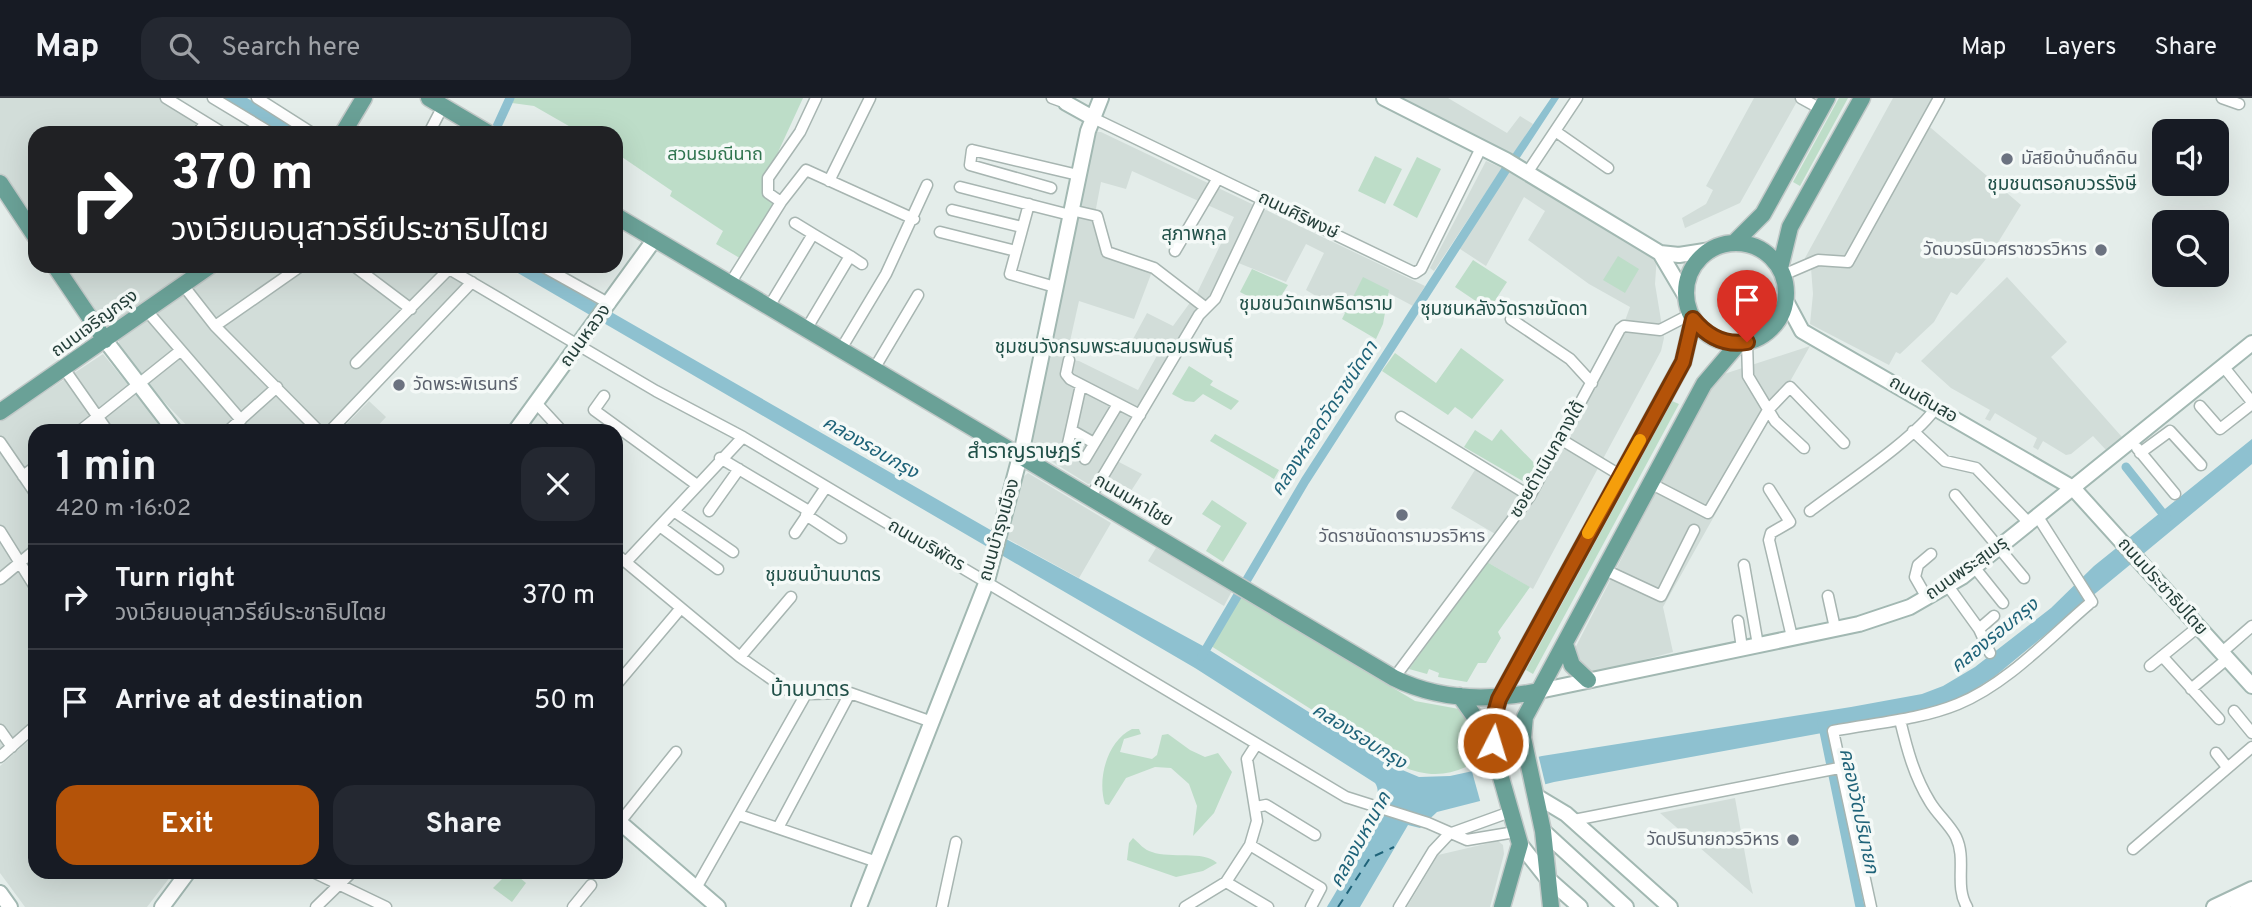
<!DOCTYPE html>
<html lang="en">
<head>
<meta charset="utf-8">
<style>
  body { margin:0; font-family:Overpass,"Noto Sans Thai",sans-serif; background:#242831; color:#f1f3f6; height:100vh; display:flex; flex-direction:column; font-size:26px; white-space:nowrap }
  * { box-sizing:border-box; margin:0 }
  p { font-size:23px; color:#9ea1a6 }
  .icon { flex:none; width:38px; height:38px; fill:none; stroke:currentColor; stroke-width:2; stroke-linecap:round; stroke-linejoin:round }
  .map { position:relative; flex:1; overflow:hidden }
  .drawer { position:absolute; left:28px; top:326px; width:595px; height:455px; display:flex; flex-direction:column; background:#171b24; border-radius:21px; box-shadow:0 7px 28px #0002 }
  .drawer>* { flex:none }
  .hud { position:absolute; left:28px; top:28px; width:595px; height:147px; border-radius:21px; box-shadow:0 7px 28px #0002; background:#202124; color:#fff; overflow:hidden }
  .fabs { position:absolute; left:2152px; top:21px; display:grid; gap:14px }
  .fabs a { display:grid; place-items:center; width:77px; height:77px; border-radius:14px; background:#171b24; box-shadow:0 7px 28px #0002; font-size:35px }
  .pin { position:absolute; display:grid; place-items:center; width:60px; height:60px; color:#fff; margin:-72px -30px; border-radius:50% 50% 50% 0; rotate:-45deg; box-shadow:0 0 7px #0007 }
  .pin .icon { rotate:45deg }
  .me { position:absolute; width:77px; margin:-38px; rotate:5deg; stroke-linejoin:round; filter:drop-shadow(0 0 5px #0008) }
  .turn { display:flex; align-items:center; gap:24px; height:147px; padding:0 28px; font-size:32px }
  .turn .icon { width:91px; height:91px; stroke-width:2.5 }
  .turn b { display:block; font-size:49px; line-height:60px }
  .round { display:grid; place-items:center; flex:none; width:74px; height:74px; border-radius:21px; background:#242831 }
  .headline { display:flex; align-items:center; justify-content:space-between; height:119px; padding:0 28px }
  h1 { font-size:42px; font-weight:700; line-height:52px }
  .cta { display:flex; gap:14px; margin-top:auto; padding:14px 28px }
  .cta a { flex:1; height:80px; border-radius:21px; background:#b45309; color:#fff; font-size:28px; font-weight:700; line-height:80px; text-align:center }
  .cta a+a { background:#242831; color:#f1f3f6 }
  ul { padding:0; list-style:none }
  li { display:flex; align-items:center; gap:21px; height:105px; padding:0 28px; border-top:2px solid #363941 }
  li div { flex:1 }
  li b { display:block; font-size:26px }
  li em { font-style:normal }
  header { display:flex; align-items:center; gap:42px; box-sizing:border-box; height:98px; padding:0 35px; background:#171b24; border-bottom:2px solid #363941 }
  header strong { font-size:33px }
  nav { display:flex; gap:38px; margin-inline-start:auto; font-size:24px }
  .search { width:490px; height:63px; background:#242831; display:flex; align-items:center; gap:18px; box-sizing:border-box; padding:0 24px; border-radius:21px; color:#9ea1a6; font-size:26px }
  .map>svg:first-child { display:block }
</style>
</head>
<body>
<header>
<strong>Map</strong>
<div class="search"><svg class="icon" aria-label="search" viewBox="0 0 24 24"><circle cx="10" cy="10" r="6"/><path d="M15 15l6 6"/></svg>Search here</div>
<nav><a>Map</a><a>Layers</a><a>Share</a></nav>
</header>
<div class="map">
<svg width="2252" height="809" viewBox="0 0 2252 809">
  <rect width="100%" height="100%" fill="#e4edea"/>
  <path fill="#d2ddd9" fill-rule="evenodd" d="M 0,0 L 164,0 L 223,35 L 35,35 L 35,134 L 0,80 Z
    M 1398,0 L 1448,0 L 1507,35 L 1520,18 L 1533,26 L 1510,61 Z
    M 1754,0 L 1799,0 L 1740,105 L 1685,130 L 1682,120 L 1706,106 L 1713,92 L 1706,88 Z
    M 1893,0 L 1937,0 L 1924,24 L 2021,107 L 1994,151 L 1957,197 L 1951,194 L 1934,224 L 1900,256 L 1896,254 L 1889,267 L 1810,226 L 1813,196 L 1811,170 L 1805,160 Z
    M 1093,34 L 1101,34 L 1256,108 L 1213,199 L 1197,211 L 1096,384 L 1088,386 L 1032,351 L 1029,343 ZM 1132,73 L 1234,119 L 1197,195 L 1173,228 L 1147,215 L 1133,241 L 1159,254 L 1138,292 L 1079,263 L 1066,261 L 1079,203 L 1134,221 L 1153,171 L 1103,154 L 1094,121 L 1101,84 L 1126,91 Z
    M 1486,63 L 1502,70 L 1434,173 L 1430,170 Z
    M 1511,68 L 1657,157 L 1655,186 L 1664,240 L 1661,253 L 1533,491 L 1487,464 L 1527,409 L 1622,231 L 1630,209 L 1589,186 L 1528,142 L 1545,113 L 1524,99 L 1486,168 L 1457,149 Z
    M 1266,112 L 1425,188 L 1413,208 L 1366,183 L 1348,217 L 1306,192 L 1324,155 L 1306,146 L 1286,184 L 1236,164 L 1262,113 Z
    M 57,168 L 209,168 L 105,242 Z
    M 224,168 L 437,168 L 470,188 L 326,332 L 191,332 L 149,288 L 119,249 L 119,241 Z
    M 2007,179 L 2067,244 L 2051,259 L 2122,339 L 2106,352 L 2093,338 L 2071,356 L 2066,357 L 2043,343 L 2038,352 L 2033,349 L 2037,340 L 1995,315 L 1990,323 L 1985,321 L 1990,312 L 1951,290 L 1921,263 Z
    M 1810,248 L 1663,509 L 1673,554 L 1591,576 L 1572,556 L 1710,290 L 1724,276 Z
    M 103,256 L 165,332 L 35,332 L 35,632 L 0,663 L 0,324 Z
    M 369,303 L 386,319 L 374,332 L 341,332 Z
    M 1117,363 L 1142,376 L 1122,407 L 1101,391 Z
    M 1478,367 L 1527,397 L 1497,437 L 1451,410 Z
    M 1028,375 L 1111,425 L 1079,480 L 1006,440 L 1022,380 Z
    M 1156,450 L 1232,493 L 1224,508 L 1148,463 Z
    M 35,637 L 35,774 L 174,774 L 147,809 L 25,809 L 0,775 L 0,668 Z
    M 1735,700 L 1750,784 L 1753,796 L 1660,715 Z
    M 1498,743 L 1503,747 L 1504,756 L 1490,809 L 1407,809 L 1438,757 Z"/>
  <path fill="#bdddc8" d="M 514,0 L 803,0 L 762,89 L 777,108 L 743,162 L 716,146 L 723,133 L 670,98 L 672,93 L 616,55 L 616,35 L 581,35 L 534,8 L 512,5 Z
    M 1839,0 L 1848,0 L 1800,88 L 1793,84 Z
    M 1375,58 L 1402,71 L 1385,106 L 1358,93 Z
    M 1417,59 L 1441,71 L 1417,120 L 1393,107 Z
    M 1618,158 L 1639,171 L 1625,195 L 1603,182 Z
    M 1473,162 L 1507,184 L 1489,212 L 1455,189 Z
    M 1252,171 L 1288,187 L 1273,211 L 1240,194 Z
    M 1363,179 L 1389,192 L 1383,226 L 1376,241 L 1342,221 Z
    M 1461,250 L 1504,282 L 1472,321 L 1455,309 L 1448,317 L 1382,273 L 1395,255 L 1436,285 Z
    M 1189,268 L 1213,283 L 1210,287 L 1239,303 L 1231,312 L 1203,296 L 1194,304 L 1185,303 L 1172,296 Z
    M 1672,303 L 1679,306 L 1533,576 L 1526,572 Z
    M 1501,331 L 1540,371 L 1526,385 L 1464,349 L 1475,332 L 1492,343 Z
    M 1215,336 L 1279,372 L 1274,381 L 1210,343 Z
    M 1212,402 L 1247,425 L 1223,464 L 1206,453 L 1221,428 L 1202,416 Z
    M 1487,464 L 1530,489 L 1498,534 L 1501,540 L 1486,565 L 1478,565 L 1467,584 L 1438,579 L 1439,575 L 1429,571 L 1427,576 L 1409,571 Z
    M 1241,499 L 1415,603 L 1459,611 L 1470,628 L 1466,669 C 1444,679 1424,678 1401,668 L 1211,548 Z
    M 1132,631 L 1139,631 L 1141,636 L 1124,641 L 1120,654 L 1152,661 L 1157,657 L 1162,637 L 1168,636 L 1190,652 L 1205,659 L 1218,655 L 1232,674 L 1214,715 L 1193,738 L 1197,708 L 1189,686 L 1171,670 L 1155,669 L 1126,680 L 1109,707 L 1105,706 C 1097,681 1107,643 1132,631 Z
    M 1133,740 C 1139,745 1144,752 1152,754 C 1171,761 1203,752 1217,765 L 1203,773 L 1176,779 L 1127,762 L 1129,745 Z
    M 509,774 L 513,774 L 526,785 L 512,804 L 493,790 Z"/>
  <path fill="#8ec1d0" d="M 221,0 L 247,0 L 305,35 L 277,35 Z
    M 1551,0 L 1559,0 L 1519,61 L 1512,57 Z
    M 506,168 L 531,168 L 1008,442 L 1203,548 L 1400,671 L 1419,679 L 1450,678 L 1542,658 L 1851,609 L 1922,596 L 1943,588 L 1975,569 L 2051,510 L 2094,468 L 2252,341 L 2252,366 L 1994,579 L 1959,601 L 1899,621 L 1554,684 L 1437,714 L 1420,730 L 1408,727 L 1360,809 L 1327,809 C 1339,790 1390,703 1375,685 L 1195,570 Z"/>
  <path fill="#e4edea" d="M 1538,656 L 1546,689 L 1481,706 L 1471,670 Z"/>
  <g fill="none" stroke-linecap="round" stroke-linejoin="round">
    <path stroke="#8ec1d0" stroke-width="9" d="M 494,35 L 510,0
      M 2126,369 L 2168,422
      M 1202,558 L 1305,383 L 1512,62
      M 1822,624 L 1860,809"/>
    <path stroke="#1f6379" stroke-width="2" stroke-dasharray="9 7" stroke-linecap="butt" d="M 1338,809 L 1370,760 L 1394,749"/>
    <g stroke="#a7b5b1" stroke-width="13">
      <path id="street" d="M 166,0 L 223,35
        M 213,0 L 271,35
        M 257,0 L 312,35
        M 1052,0 L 1066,5
        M 1801,0 L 1821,11
        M 2222,0 L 2239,6
        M 1093,20 L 1415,175 L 1421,171 L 1481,50
        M 1555,33 L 1608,70
        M 197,35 L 206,25
        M 429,35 L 443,8
        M 1527,75 L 1577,0
        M 829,83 L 870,0
        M 960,89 L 1070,117
        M 1051,90 L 970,67 L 972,52 L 1078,77
        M 781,104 L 768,95 L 768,80 L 800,34 L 816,0
        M 1029,106 L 1010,176 L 1055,189
        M 952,112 L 1022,129
        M 1071,112 L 1097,118 L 1107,154 L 1154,170 L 1206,210
        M 795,125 L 813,136
        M 940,134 L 1016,153
        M 1175,153 L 1218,80
        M 850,158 L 862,166
        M 354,168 L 411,211
        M 444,168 L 656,293 L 743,339 L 1346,699 L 1428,725 L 1467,742 L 1515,734
        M 542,168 L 610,206
        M 1783,177 L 1818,162 L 1848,164 L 1939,0
        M 731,184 L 781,104 L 806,72 L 914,121
        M 183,187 L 215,228 L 318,332
        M 770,207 L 813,136 L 850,158 L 807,230
        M 147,213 L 241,322
        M 1511,221 L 1570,261 L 1592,285
        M 215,228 L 301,168
        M 1747,244 L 1748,278 L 1775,323 L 1804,350
        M 841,251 L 886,176 L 927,87
        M 1069,262 L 1066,276 L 1070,281 L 1140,317
        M 356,265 L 449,171
        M 2223,268 L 2252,304
        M 874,271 L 918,197
        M 65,272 L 107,332
        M 604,298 L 594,312 L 697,387
        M 537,306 L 561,332
        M 2200,308 L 2220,331 L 2252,306
        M 1401,319 L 1530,398
        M 81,332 L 180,253
        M 229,332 L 277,289
        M 331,332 L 472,184
        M 1071,332 L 1094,345
        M 1913,333 L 1945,363 L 1976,370 L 2030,426
        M 1562,342 L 1620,377
        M 0,344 L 35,395
        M 1067,350 L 1081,287
        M 2137,350 L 2175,396
        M 2140,355 L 2170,333 L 2201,367
        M 720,360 L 809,413
        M 1085,361 L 1118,306
        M 23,378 L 35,369
        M 1650,385 L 1708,415 L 1768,312 L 1790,289 L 1844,345
        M 1769,391 L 1790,424 L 1771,435 L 1769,442 L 1792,539
        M 1955,397 L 2024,480
        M 1090,400 L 1199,217 L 1215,201 L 1263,100
        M 709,413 L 739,371
        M 1810,413 C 1840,390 1919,338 1936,309
        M 675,414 L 733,454
        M 806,417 L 841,440
        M 2038,419 L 2092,504
        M 661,429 L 718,471
        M 0,433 L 35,489
        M 795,435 L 826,389
        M 616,456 L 740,559 L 787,592 L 806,596 L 850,595 L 932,624
        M 626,464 L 743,339
        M 1744,467 L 1758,547
        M 1975,470 L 2003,505
        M 1603,471 L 1661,498 L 1694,432
        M 0,481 L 35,452
        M 1948,488 L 1979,531 L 1990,555
        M 1828,498 L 1835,530
        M 1927,500 L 1915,479 L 1918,467 L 1931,456
        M 1738,523 L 1742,550
        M 1979,531 L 1994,518
        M 2221,555 L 2252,528
        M 2162,558 L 2219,621
        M 740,559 L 791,499
        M 2150,568 L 2198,529
        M 1394,580 L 1530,398 L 1620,231 L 1624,228 L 1660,232 L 1691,216
        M 616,587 L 681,510
        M 2191,591 L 2227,561
        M 2234,613 L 2252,635
        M 1900,622 C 1907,651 1914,678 1930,704 C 1937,716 1950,727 1956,739 C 1967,762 1954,787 1967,809
        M 0,632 L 12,649
        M 2216,655 L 2227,669
        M 0,659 L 35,628
        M 1256,709 L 1266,707 L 1315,737
        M 739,717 L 877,764
        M 1574,722 L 1839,670
        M 620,724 L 676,654
        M 778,730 L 850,595
        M 1250,747 L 1321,790 L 1311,809
        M 2133,751 L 2252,649
        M 313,774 L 386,809
        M 1226,784 L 1268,809
        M 696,790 L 806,596
        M 316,809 L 352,774
        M 573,809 L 591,787
        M 942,809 L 956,744
        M 1185,809 L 1226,784 L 1250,747 L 1257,723 L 1247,661 L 1256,647
        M 1399,809 L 1433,753 L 1449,736 L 1510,714
        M 1871,809 L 1833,633 C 1874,625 1919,622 1958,606 C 2007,586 2049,540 2089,506"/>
    </g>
    <g stroke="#a2b8b2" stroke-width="18">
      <path id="secondary" d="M 1384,0 L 1506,62 L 1660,155 L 1686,199
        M 1066,5 L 1093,20
        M 1660,155 L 1679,157 L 1711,152
        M 1786,203 L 1802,233 L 2073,390 L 2252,588
        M 105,242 L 174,332
        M 516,332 L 654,142
        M 1539,593 L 1859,526 L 1910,509 L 1962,479 L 2252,245
        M 1536,698 L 1566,716 L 1670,809
        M 616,721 L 718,809
        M 1543,733 L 1626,809
        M 1520,746 L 1546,779 L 1580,809
        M 0,795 L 10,809
        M 162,809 L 188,774
        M 859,809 L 987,483 L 1023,347 L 1088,33 L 1101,0
        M 2214,809 L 2252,791
        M 2238,809 L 2252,802"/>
    </g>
    <g stroke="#c2c9c8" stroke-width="19">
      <path id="primary" d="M 429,0 L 488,35
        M 343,35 L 364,0
        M 0,85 L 35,138
        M 616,118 L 1394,580 C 1440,603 1491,603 1539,593
        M1686 195a50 50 0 1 1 100 0a50 50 0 1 1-100 0Z
        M 1734,145 L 1763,116 L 1827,0
        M 55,168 L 105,242
        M 1780,170 L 1790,129 L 1862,0
        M 0,314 L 210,168
        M 1565,546 L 1572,567 L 1588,582
        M 1460,598 L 1493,645
        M 1502,809 L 1520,746 L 1496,662 L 1493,622 L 1499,601 L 1683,264 L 1693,221
        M 1551,809 L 1543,733 L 1523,640 L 1525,619 L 1704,286 L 1738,246"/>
    </g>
    <use href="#street" stroke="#fff" stroke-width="10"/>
    <use href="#secondary" stroke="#fff" stroke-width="14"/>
    <use href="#primary" stroke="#6aa197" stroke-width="16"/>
  </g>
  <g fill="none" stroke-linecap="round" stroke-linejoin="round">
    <g stroke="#753606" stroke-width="18">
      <path id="route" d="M 1493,645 L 1493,622 L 1499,601 L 1683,264 L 1693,221 C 1707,238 1724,248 1747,244"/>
    </g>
    <use href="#route" stroke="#b45309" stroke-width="12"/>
    <path stroke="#f59e0b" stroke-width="12" d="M 1588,435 L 1640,342"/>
  </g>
  <g fill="#6b7280" stroke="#f4f9f7" stroke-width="2.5">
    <circle cx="2007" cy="61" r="7"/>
    <circle cx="2101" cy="152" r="7"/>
    <circle cx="399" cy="287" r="7"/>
    <circle cx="1402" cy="417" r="7"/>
    <circle cx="1793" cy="742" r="7"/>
  </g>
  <g text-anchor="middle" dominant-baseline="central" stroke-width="7" stroke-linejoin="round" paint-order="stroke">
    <g font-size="18" fill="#2f744f" stroke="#f4f9f7">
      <text x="715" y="57">สวนรมณีนาถ</text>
    </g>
    <g font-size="18" fill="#5b616d" stroke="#f4f9f7" text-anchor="start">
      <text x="2021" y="61">มัสยิดบ้านตึกดิน</text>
      <text x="2087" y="152" text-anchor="end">วัดบวรนิเวศราชวรวิหาร</text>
      <text x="413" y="287">วัดพระพิเรนทร์</text>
      <text x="1402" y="439" text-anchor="middle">วัดราชนัดดารามวรวิหาร</text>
      <text x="1779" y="742" text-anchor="end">วัดปรินายกวรวิหาร</text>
    </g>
    <g font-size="18" fill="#243e39" stroke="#f4f9f7">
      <text transform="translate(1298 118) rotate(26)">ถนนศิริพงษ์</text>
      <text transform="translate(95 226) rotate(-36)">ถนนเจริญกรุง</text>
      <text transform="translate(586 238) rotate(-54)">ถนนหลวง</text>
      <text transform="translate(1923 302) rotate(30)">ถนนดินสอ</text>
      <text transform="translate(1548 362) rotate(-60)">ซอยดำเนินกลางใต้</text>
      <text transform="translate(1133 403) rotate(30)">ถนนมหาไชย</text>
      <text transform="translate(1000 432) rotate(-74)">ถนนบำรุงเมือง</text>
      <text transform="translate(926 448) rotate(30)">ถนนบริพัตร</text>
      <text transform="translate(1967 471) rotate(-35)">ถนนพระสุเมรุ</text>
      <text transform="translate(2162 489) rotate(48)">ถนนประชาธิปไตย</text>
    </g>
    <g font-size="19" fill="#205048" stroke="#f4f9f7">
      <text x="2062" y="87">ชุมชนตรอกบวรรังษี</text>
      <text x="1194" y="137">สุภาพกุล</text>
      <text x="1316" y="207">ชุมชนวัดเทพธิดาราม</text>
      <text x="1504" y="212">ชุมชนหลังวัดราชนัดดา</text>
      <text x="1114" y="250">ชุมชนวังกรมพระสมมตอมรพันธุ์</text>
      <text x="823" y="478">ชุมชนบ้านบาตร</text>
    </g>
    <g font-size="19" font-style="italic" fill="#1f6379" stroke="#f4f9f7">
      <text transform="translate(1325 321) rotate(-57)">คลองหลอดวัดราชนัดดา</text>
      <text transform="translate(870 350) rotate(30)">คลองรอบกรุง</text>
      <text transform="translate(1995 538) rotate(-39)">คลองรอบกรุง</text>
      <text transform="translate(1359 639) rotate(32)">คลองรอบกรุง</text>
      <text transform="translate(1858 713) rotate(78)">คลองวัดปรินายก</text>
      <text transform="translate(1361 742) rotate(-61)">คลองมหานาค</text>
    </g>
    <g font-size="21" fill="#205048" stroke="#f4f9f7">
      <text x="1024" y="354">สำราญราษฎร์</text>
      <text x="810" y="592">บ้านบาตร</text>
    </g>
  </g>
</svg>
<div class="fabs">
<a><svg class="icon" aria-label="sound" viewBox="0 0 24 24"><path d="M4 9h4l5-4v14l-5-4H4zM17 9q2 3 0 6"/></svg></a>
<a><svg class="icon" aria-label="search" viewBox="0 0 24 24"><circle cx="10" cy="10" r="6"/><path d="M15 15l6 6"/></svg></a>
</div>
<div class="pin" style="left:1747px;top:244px;background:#d93025"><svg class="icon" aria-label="arrive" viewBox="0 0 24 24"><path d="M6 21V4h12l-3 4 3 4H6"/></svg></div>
<svg class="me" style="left:1493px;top:645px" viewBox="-20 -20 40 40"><circle r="17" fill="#b45309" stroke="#fff" stroke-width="3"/><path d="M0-11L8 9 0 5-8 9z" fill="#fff"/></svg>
<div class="hud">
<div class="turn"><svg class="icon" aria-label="right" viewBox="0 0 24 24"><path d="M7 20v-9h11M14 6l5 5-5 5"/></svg><div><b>370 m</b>วงเวียนอนุสาวรีย์ประชาธิปไตย</div></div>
</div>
<section class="drawer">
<div class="headline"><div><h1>1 min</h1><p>420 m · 16:02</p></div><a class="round"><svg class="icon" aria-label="close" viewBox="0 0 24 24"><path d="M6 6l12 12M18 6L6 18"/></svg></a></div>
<ul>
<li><svg class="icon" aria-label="right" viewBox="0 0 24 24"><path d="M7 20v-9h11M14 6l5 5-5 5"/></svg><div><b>Turn right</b><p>วงเวียนอนุสาวรีย์ประชาธิปไตย</p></div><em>370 m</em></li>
<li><svg class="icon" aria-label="arrive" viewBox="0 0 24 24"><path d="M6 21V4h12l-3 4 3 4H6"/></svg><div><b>Arrive at destination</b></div><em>50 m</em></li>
</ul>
<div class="cta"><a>Exit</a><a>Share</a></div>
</section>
</div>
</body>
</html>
